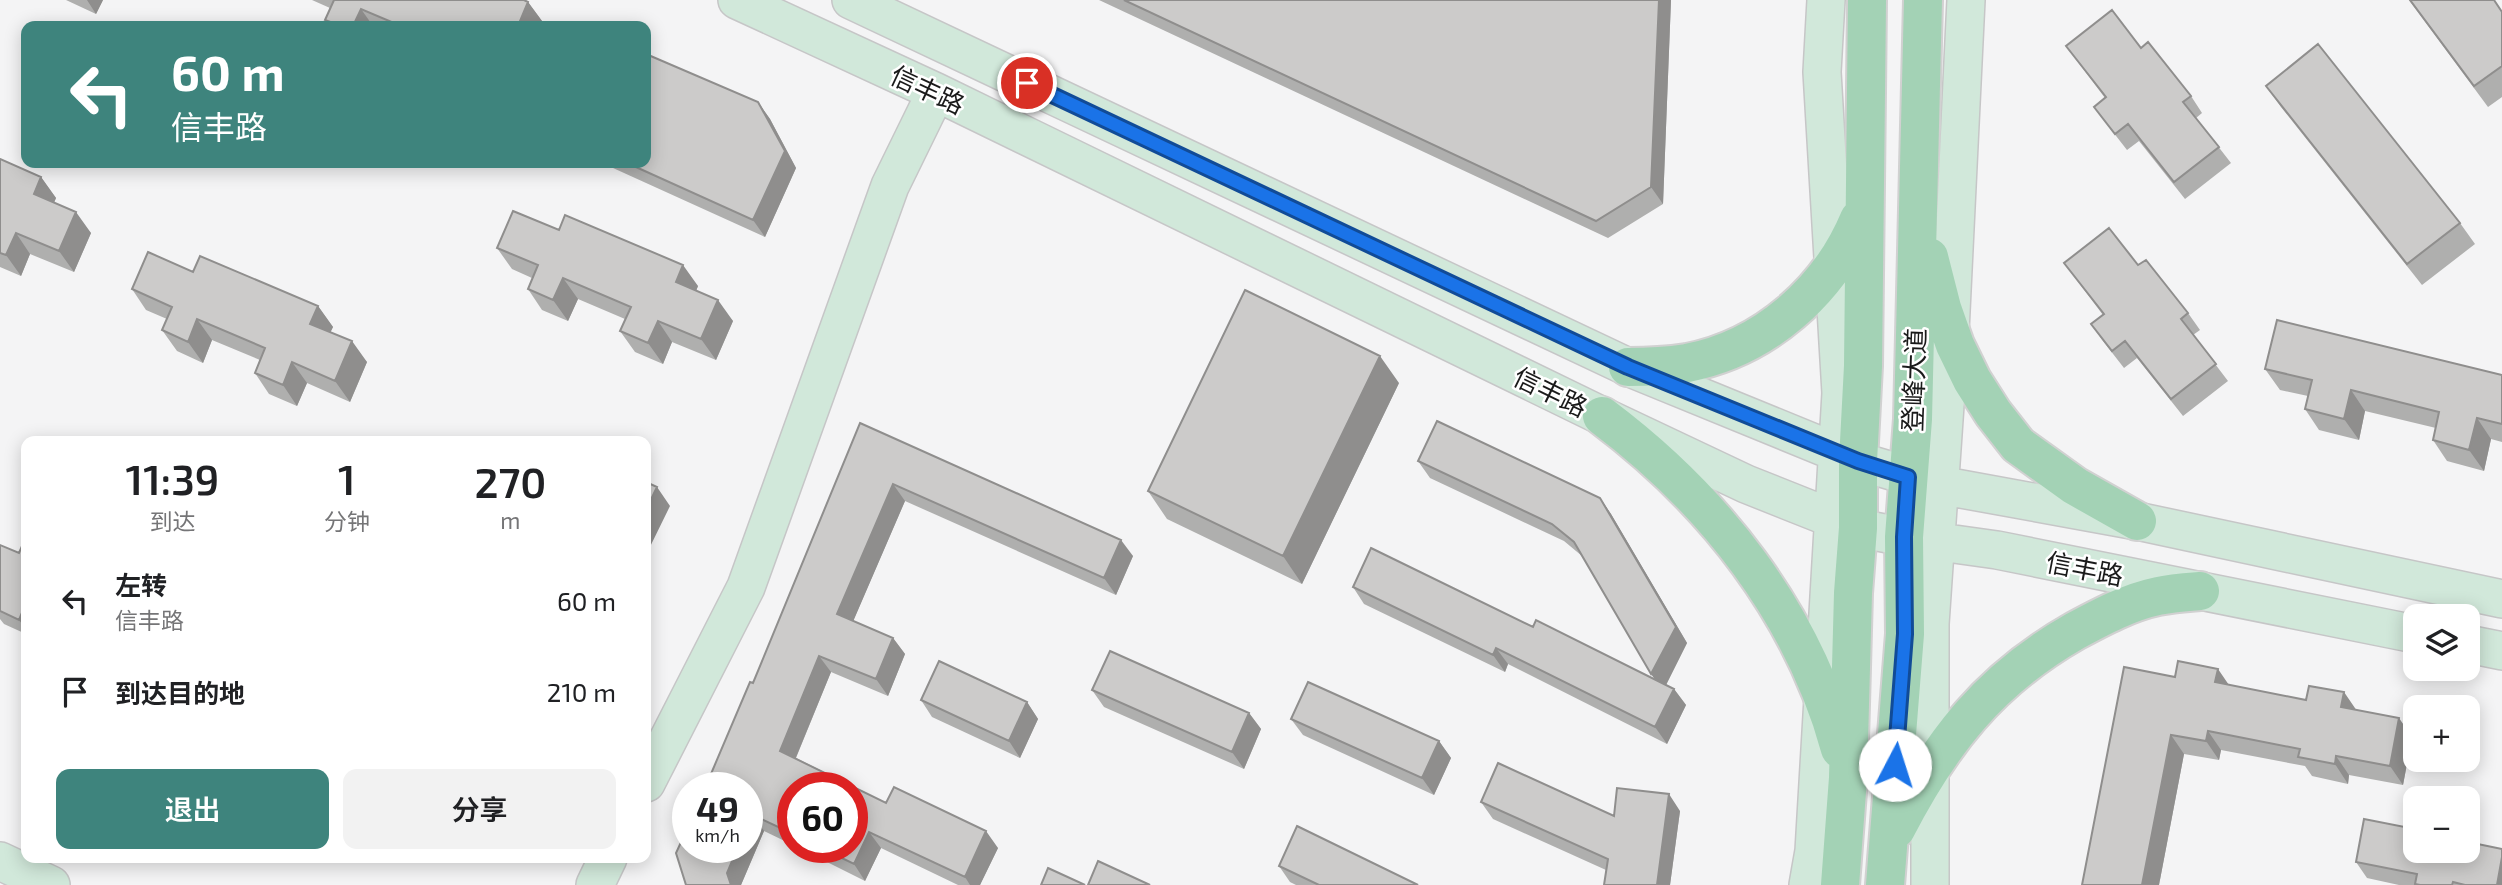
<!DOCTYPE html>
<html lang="zh">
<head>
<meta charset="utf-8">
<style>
  body { margin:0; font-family:"Exo 2","Noto Sans SC",sans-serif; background:#f2f2f2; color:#202124; height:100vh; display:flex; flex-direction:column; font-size:26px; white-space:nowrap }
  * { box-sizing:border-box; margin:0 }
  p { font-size:23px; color:#757577 }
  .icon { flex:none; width:38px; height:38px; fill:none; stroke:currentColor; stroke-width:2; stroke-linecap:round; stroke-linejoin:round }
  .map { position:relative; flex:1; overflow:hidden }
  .details { position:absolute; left:21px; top:436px; width:630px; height:427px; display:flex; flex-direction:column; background:#fff; border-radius:14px; box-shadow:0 4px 18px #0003 }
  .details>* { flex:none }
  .guide { position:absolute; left:21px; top:21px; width:630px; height:147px; border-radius:14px; box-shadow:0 4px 18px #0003; background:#3e847d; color:#fff; overflow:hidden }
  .tools { position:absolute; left:2403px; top:604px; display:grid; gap:14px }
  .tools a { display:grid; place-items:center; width:77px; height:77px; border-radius:14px; background:#fff; box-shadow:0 4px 18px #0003; font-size:35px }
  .speed { position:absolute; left:672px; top:772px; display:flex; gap:14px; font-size:35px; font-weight:700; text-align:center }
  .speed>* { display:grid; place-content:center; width:91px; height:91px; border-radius:50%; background:#fff; box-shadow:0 4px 18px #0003; line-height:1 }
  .speed small { font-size:18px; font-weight:400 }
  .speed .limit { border:10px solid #d22; background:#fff; color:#111 }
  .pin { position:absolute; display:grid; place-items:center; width:60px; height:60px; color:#fff; margin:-30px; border:4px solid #fff; border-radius:50%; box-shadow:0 2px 7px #0007 }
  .me { position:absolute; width:77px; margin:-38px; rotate:5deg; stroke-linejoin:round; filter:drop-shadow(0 0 5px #0008) }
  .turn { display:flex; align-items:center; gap:24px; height:147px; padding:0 35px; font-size:32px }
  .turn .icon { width:91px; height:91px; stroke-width:2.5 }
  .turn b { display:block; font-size:49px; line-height:60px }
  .eta { display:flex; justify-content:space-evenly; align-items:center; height:119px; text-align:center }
  .eta b { font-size:42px; font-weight:600; line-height:49px }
  .action { display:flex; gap:14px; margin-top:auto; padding:14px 35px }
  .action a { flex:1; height:80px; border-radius:14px; background:#3e847d; color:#fff; font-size:28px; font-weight:600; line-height:80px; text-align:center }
  .action a+a { background:#f2f2f2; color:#202124 }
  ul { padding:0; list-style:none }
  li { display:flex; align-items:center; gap:21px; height:91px; padding:0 35px }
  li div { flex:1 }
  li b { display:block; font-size:26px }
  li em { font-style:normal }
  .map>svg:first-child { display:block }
</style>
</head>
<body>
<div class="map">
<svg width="2502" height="885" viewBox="0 0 2502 885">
  <rect width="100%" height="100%" fill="#f4f4f5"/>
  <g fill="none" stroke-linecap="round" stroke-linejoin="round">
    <g stroke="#c6c6c7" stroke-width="40">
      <path id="secondary" d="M 737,0 L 936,92 L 1602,416 L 1746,484 L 1834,519 L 1858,528 L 1904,537 L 1997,550 L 2415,634
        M 851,0 L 1628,367 L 1858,461 L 1939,485 L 2137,521 L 2502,599
        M 2468,644 L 2502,651
        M 646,783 L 746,587 L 890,186 L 936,92
        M 0,861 L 51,885
        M 595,885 L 608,858
        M 1808,885 L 1814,851 L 1841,393 L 1822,72 L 1826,0
        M 1930,885 L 1930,624 L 1950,332 L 1966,0"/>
    </g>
    <g stroke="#d1d1d1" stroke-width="42">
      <path id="primary" d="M 1929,257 L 1942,308 L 1955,345 L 1972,380 L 1993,413 L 2018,445 L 2075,486 L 2137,521
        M 1628,367 C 1648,367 1667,366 1687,363 C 1765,348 1829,291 1859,219
        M 1602,416 C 1714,500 1803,613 1840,749
        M 1896,829 C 1941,742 1989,680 2075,631 C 2101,617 2129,602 2158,596 C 2172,593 2187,592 2200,591
        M 1840,885 L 1848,778 L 1853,593 L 1858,528 L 1858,461 L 1863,366 L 1867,0
        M 1885,885 L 1905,634 L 1904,537 L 1913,419 L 1923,0"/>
    </g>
    <use href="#secondary" stroke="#d1e8da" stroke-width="37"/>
    <use href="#primary" stroke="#a3d2b5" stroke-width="38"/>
  </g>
  <path fill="#afafae" d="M 66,0 L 103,0 L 96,14 Z
    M 312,0 L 524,0 L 528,2 L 542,21 L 540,26 L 330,26 L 325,20 L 330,8 Z
    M 1099,0 L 1671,0 L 1663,204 L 1608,238 Z
    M 2409,0 L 2494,0 L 2502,12 L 2502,97 L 2488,107 Z
    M 2066,46 L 2141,48 L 2191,96 L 2202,113 L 2196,118 L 2231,163 L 2185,199 L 2139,141 L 2127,150 L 2106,123 L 2094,107 L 2105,98 Z
    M 2266,86 L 2460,223 L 2475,244 L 2422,285 L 2281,107 Z
    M 758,102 L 770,119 L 796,168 L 765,237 L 602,163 L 646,163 Z
    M 0,159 L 41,177 L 56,198 L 54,203 L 91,233 L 74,272 L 30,254 L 21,276 L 0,267 Z
    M 559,230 L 698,286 L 696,291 L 733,321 L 716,360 L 672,342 L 663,364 L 635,352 L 620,331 L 625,319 L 578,299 L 568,321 L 542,310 L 528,289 L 532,278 L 512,269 L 497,248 Z
    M 2064,263 L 2138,265 L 2188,313 L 2200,330 L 2193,335 L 2228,381 L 2183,416 L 2137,358 L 2124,368 L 2103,341 L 2091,324 L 2103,315 Z
    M 193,272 L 318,306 L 333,327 L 330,332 L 367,362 L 350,402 L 307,383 L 297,406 L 269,394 L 255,373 L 260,360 L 212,340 L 203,363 L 177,351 L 162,330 L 167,319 L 146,310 L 132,289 Z
    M 2265,369 L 2502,375 L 2502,442 L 2491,439 L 2484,471 L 2447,461 L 2433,440 L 2436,428 L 2365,411 L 2359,440 L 2319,430 L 2305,409 L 2308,396 L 2280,390 Z
    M 1399,383 L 1302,584 L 1167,519 L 1148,491 Z
    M 860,423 L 1133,556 L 1116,595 L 905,501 L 853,621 L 893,638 L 905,654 L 888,696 L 831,672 L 796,758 L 886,803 L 998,848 L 980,885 L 958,885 L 881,848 L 865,881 L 797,847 L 852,847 L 793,788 L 793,845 L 764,831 L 741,885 L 686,885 L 753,683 Z
    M 1418,461 L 1600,498 L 1611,514 L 1687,643 L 1666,685 L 1674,689 L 1686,705 L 1667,744 L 1508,664 L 1505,672 L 1364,604 L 1353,587 L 1533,627 L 1655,679 L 1582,556 L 1564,541 L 1430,478 Z
    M 26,537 L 26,634 L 4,624 L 0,619 L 0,545 L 19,553 Z
    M 2175,677 L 2229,685 L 2357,710 L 2412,737 L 2403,785 L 2349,775 L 2348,784 L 2312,776 L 2305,766 L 2221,750 L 2219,760 L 2184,754 L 2159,885 Z
    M 1092,690 L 1249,713 L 1261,729 L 1244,769 L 1104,707 Z
    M 921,700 L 1027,702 L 1038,719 L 1020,758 L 932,717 Z
    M 1291,719 L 1439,741 L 1451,758 L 1434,795 L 1303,735 Z
    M 1481,802 L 1614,816 L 1680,811 L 1670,885 L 1604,885 L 1606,870 L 1493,819 Z
    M 2356,862 L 2502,885 L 2399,885 L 2367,878 Z
    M 1279,866 L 1418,885 L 1296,885 L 1290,882 Z"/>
  <path fill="#8f8e8d" d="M 87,0 L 103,0 L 96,14 Z
    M 1659,0 L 1671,0 L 1663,204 L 1651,187 Z
    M 528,2 L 542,21 L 540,26 L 518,26 Z
    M 361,9 L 373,26 L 353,26 Z
    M 758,102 L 770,119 L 796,168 L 765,237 L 753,220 Z
    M 41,177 L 56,198 L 48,215 L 34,194 Z
    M 76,212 L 91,233 L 74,272 L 59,251 Z
    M 16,233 L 30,254 L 21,276 L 6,255 Z
    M 683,265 L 698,286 L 691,303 L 676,282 Z
    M 563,278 L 578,299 L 568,321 L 553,300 Z
    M 718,300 L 733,321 L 716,360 L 701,339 Z
    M 318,306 L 333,327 L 325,344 L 310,324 Z
    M 197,319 L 212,340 L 203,363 L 188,342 Z
    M 658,321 L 672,342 L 663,364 L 648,343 Z
    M 352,341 L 367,362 L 350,402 L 335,381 Z
    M 1380,356 L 1399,383 L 1302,584 L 1283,556 Z
    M 292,362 L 307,383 L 297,406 L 283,385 Z
    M 2351,390 L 2365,411 L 2359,440 L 2344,419 Z
    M 2477,418 L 2491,439 L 2484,471 L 2469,450 Z
    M 893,484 L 905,501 L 849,631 L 837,614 Z
    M 657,487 L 670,506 L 646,555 L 646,510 Z
    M 1600,498 L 1611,514 L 1687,643 L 1663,691 L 1651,674 Z
    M 1121,540 L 1133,556 L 1116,595 L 1104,578 Z
    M 26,603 L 26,629 L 19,620 Z
    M 893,638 L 905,654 L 888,696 L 876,679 Z
    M 1496,648 L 1508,664 L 1505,672 L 1493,655 Z
    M 819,656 L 831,672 L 792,767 L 780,751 Z
    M 2218,669 L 2231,688 L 2215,682 Z
    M 1674,689 L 1686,705 L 1667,744 L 1655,727 Z
    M 2344,692 L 2357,711 L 2341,707 Z
    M 1027,702 L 1038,719 L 1020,758 L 1009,741 Z
    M 1249,713 L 1261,729 L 1244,769 L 1232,752 Z
    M 2399,718 L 2412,737 L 2403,785 L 2390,766 Z
    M 2208,731 L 2221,750 L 2219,760 L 2206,741 Z
    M 2171,735 L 2184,754 L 2159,885 L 2142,885 Z
    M 1439,741 L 1451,758 L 1434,795 L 1422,778 Z
    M 2336,756 L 2349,775 L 2348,784 L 2335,764 Z
    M 1669,794 L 1680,811 L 1670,885 L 1657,885 Z
    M 753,815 L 764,831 L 741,885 L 731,885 L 727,873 L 738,847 L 747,847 L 747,827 Z
    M 986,831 L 998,848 L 980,885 L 970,885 L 965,877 Z
    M 869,832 L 881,848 L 865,881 L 854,864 Z
    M 2502,857 L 2502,885 L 2497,885 Z"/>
  <path fill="#cccbca" stroke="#8f8e8d" stroke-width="2" d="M 334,0 L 524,0 L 528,2 L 518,26 L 401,26 L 361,9 L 353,26 L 341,26 L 325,20 Z
    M 1124,0 L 1659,0 L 1651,187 L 1596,221 Z
    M 2410,0 L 2494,0 L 2502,12 L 2502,66 L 2474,86 Z
    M 2112,10 L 2141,48 L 2148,42 L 2191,96 L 2183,102 L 2219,147 L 2174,182 L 2128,124 L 2115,134 L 2094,107 L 2106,97 L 2066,46 Z
    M 2318,44 L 2460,223 L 2407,264 L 2266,86 Z
    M 646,54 L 758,102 L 785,151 L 753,220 L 627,163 L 646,163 Z
    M 0,159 L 41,177 L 34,194 L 76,212 L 59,251 L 16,233 L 6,255 L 0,253 Z
    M 513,211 L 559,230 L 565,215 L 683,265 L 676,282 L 718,300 L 701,339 L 658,321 L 648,343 L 620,331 L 631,307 L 563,278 L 553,300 L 528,289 L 538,265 L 497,248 Z
    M 2109,228 L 2138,265 L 2146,260 L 2188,313 L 2181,319 L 2216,364 L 2171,399 L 2125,341 L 2112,351 L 2091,324 L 2104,314 L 2064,263 Z
    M 148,252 L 193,272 L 200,256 L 318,306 L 310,324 L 352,341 L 335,381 L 292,362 L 283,385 L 255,373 L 265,348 L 197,319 L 188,342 L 162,330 L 172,307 L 132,289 Z
    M 1245,290 L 1380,356 L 1283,556 L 1148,491 Z
    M 2277,320 L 2502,375 L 2502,424 L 2477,418 L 2469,450 L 2433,440 L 2439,412 L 2351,390 L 2344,419 L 2305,409 L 2312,380 L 2265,369 Z
    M 1437,421 L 1600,498 L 1676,627 L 1651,674 L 1574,542 L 1552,524 L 1418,461 Z
    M 860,423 L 1121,540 L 1104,578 L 893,484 L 837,614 L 893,638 L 876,679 L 819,656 L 780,751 L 886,803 L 894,787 L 986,831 L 965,877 L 869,832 L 854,864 L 819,847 L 852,847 L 852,788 L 793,788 L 793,834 L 753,815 L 747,827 L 747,788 L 705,788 L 750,682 L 753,683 Z
    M 646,482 L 657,487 L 646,510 Z
    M 26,537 L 26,603 L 19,620 L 0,611 L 0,545 L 19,553 Z
    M 1371,548 L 1533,627 L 1536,620 L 1674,689 L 1655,727 L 1496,648 L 1493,655 L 1353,587 Z
    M 1110,651 L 1249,713 L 1232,752 L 1092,690 Z
    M 939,661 L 1027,702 L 1009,741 L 921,700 Z
    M 2178,661 L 2218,669 L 2215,682 L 2306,700 L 2309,686 L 2344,692 L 2341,707 L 2399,718 L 2390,766 L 2336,756 L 2335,764 L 2298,757 L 2300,749 L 2208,731 L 2206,741 L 2171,735 L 2142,885 L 2082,885 L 2124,667 L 2175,677 Z
    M 1308,682 L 1439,741 L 1422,778 L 1291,719 Z
    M 1498,763 L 1614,816 L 1617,788 L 1669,794 L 1657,885 L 1604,885 L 1608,859 L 1481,802 Z
    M 2364,819 L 2415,829 L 2415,850 L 2468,850 L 2468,842 L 2502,849 L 2502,857 L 2497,885 L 2465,885 L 2453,882 L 2452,885 L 2420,885 L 2415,884 L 2417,874 L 2356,862 Z
    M 1297,826 L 1418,885 L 1319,885 L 1279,866 Z
    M 688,827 L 688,847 L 738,847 L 727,873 L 731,885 L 686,885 L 676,853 Z
    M 1098,861 L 1150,885 L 1088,885 Z
    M 1048,868 L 1085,885 L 1041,885 Z"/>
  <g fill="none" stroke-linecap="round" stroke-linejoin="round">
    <g stroke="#114b97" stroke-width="18">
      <path id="route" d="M 1027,83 L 1628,367 L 1858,461 L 1908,477 L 1904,537 L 1905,634 L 1895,765"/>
    </g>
    <use href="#route" stroke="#1a73e8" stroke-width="12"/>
  </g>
  <g text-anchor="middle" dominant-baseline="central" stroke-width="5" stroke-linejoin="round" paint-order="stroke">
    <g font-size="26" fill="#1a1a1a" stroke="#fff">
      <text transform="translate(928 89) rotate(25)">信丰路</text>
      <text transform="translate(1913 380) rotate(-88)">登峰大道</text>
      <text transform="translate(1551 391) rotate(26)">信丰路</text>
      <text transform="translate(2085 568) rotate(11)">信丰路</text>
    </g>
  </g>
</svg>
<div class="tools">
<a><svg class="icon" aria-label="layers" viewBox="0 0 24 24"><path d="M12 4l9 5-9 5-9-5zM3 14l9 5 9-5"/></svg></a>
<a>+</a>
<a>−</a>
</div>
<div class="speed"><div>49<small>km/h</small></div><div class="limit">60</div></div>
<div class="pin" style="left:1027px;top:83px;background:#d93025"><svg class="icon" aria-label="arrive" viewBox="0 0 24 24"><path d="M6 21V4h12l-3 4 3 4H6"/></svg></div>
<svg class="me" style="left:1895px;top:765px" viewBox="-20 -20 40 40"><circle r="19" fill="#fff"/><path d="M0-13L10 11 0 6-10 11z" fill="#1a73e8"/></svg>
<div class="guide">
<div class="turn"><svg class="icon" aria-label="left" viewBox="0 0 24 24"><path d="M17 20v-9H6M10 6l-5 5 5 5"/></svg><div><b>60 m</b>信丰路</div></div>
</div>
<section class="details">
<div class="eta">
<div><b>11:39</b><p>到达</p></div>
<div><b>1</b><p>分钟</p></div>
<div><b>270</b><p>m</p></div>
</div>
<ul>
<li><svg class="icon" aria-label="left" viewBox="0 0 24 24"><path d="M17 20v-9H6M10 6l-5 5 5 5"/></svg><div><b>左转</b><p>信丰路</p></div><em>60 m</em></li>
<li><svg class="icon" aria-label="arrive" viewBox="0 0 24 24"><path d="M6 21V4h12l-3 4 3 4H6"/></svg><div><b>到达目的地</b></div><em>210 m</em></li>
</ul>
<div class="action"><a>退出</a><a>分享</a></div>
</section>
</div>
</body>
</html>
